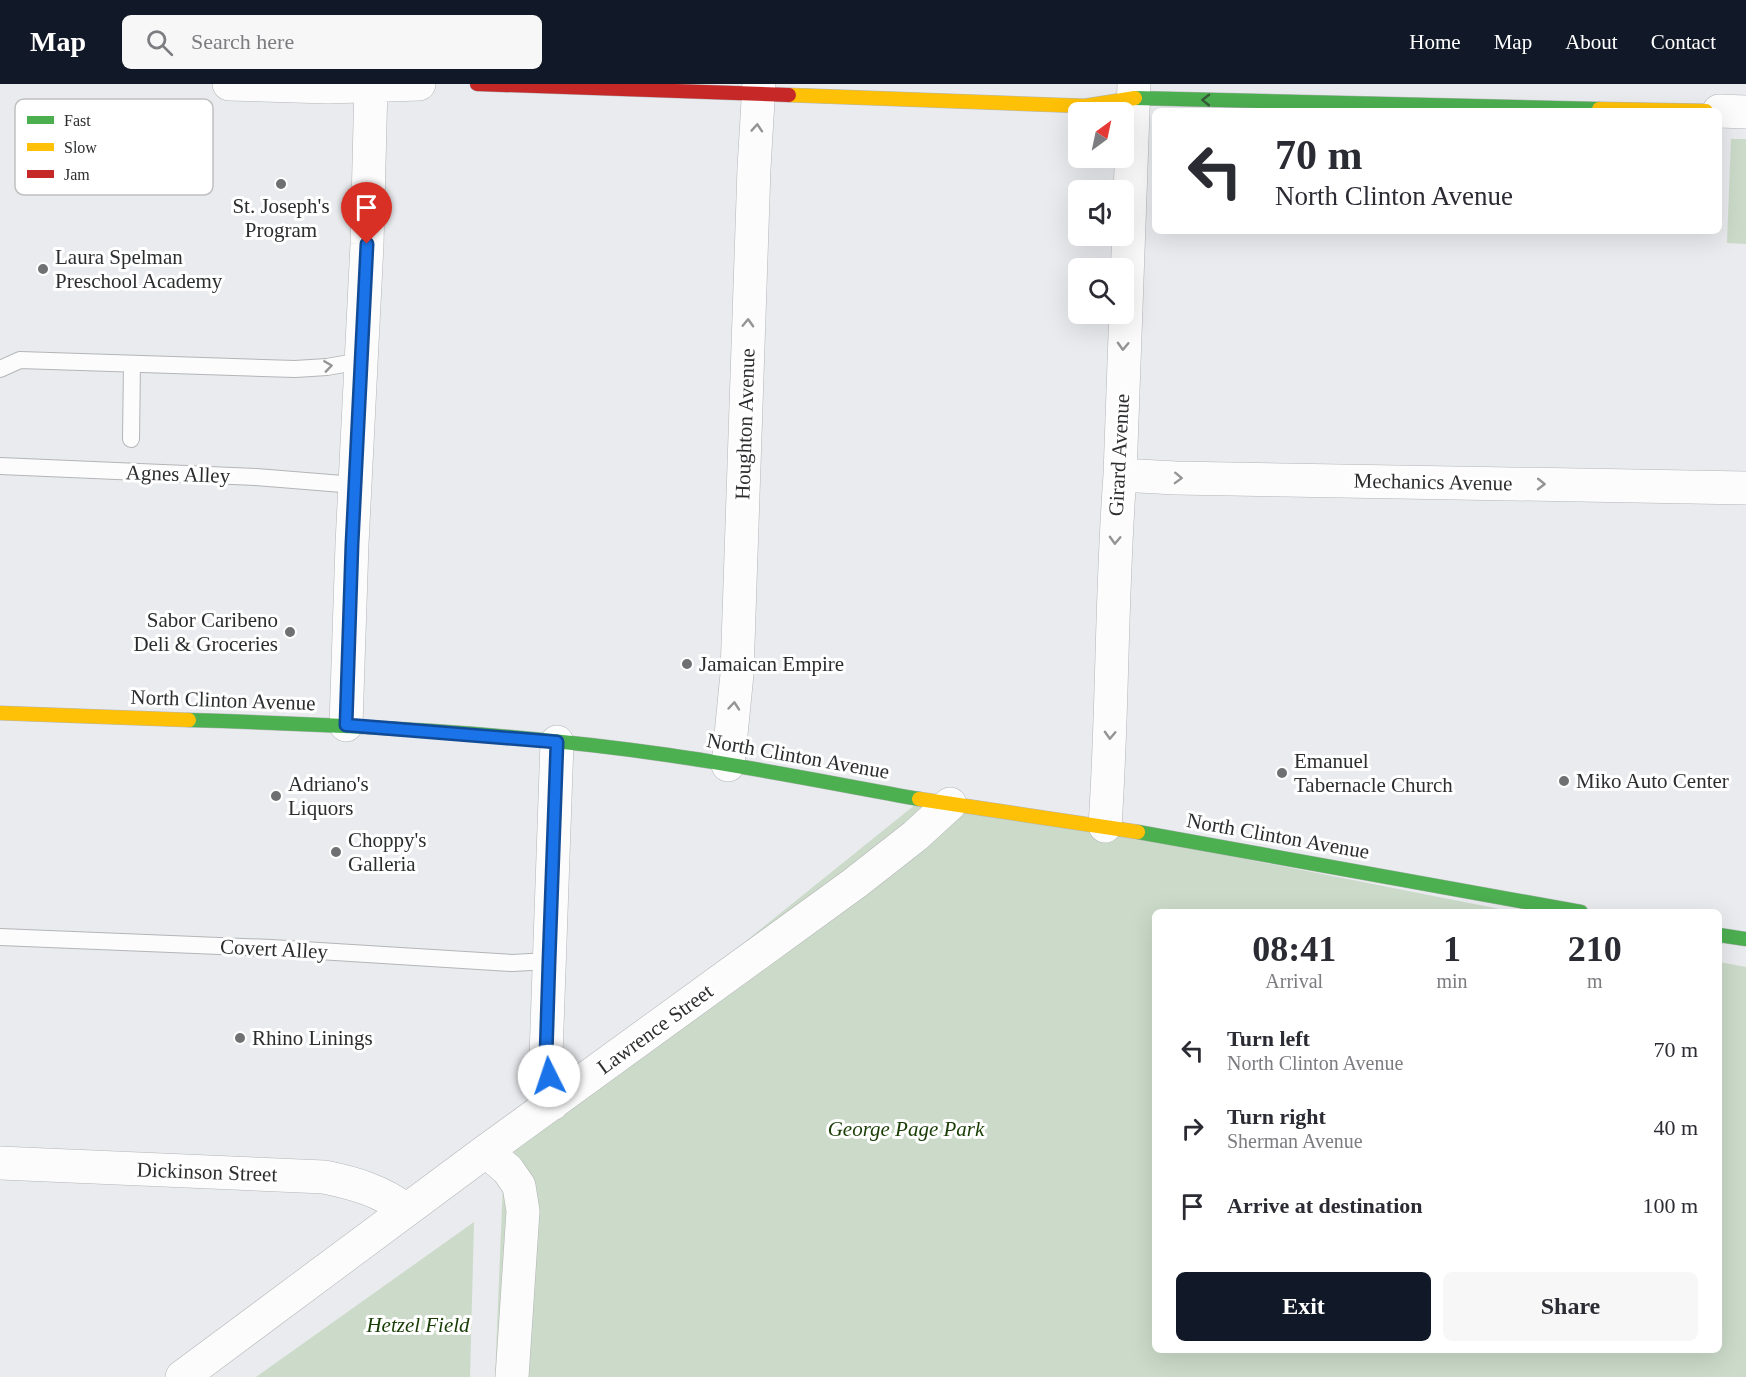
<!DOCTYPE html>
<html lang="en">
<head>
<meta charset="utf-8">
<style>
  body { margin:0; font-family:Georgia,serif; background:#f7f7f7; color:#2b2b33; height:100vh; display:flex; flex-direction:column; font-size:22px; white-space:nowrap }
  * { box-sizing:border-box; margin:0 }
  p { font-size:20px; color:#7c7c81 }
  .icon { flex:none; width:33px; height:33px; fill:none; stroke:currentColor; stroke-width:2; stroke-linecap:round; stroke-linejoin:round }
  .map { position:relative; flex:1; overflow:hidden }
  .side { position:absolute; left:1152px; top:825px; width:570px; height:444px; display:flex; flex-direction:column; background:#fff; border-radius:9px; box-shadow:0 6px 24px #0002 }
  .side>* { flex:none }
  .top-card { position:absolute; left:1152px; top:24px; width:570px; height:126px; border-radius:9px; box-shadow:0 6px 24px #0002; background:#fff; color:#2b2b33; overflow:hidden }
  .needle { width:39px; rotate:33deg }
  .controls { position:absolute; left:1068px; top:18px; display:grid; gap:12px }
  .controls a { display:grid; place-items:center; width:66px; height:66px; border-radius:9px; background:#fff; box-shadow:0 6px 24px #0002; font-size:30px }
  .pin { position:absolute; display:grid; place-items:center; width:51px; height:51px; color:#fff; margin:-62px -26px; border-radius:50% 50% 50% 0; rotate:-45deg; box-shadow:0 0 6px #0007 }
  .pin .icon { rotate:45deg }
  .me { position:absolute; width:66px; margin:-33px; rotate:356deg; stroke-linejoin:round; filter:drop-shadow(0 0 4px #0008) }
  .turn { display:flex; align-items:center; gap:21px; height:126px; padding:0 24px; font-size:27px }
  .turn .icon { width:78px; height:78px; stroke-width:2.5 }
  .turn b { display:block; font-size:42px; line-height:51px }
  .eta { display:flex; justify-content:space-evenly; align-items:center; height:102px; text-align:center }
  .eta b { font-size:36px; font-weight:700; line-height:42px }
  .primary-button { display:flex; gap:12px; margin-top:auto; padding:12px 24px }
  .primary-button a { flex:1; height:69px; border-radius:9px; background:#111827; color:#fff; font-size:24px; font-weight:700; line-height:69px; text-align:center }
  .primary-button a+a { background:#f7f7f7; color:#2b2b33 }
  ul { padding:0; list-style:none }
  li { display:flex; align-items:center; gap:18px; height:78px; padding:0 24px }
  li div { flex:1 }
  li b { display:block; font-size:22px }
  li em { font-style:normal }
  header { display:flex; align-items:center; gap:36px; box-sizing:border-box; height:84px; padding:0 30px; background:#111827; color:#fff }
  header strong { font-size:28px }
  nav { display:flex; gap:33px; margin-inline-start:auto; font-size:21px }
  .search { width:420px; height:54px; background:#f7f7f7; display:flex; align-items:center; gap:15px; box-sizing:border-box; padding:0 21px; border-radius:9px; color:#7c7c81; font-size:22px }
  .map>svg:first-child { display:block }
</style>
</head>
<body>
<header>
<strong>Map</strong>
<div class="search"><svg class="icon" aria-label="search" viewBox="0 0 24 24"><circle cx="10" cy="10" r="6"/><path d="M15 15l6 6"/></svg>Search here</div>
<nav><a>Home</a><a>Map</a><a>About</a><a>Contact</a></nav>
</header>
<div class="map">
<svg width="1746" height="1293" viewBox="0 0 1746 1293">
  <rect width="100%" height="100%" fill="#e9ebee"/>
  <path fill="#cbdac9" d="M 1731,55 L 1746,55 L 1746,160 L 1727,159 Z
    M 926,712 L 1515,828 L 1155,828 L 1155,1266 L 1719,1266 L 1719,878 L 1746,883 L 1746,1293 L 495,1293 L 505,1051 Z
    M 474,1138 L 470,1293 L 256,1293 Z"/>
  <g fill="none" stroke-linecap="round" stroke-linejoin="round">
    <g stroke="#b3b5b7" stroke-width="18">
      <path id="lane" d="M 0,285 L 20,276 L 295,285 L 327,283 L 361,277
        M 131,355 L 132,280
        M 0,382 L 256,393 L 355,401
        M 0,853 L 271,864 L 512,879 L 549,877"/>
    </g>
    <g stroke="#b3b5b7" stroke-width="34">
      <path id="street" d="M 229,0 L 328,3 L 419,0
        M 1719,27 L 1746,28
        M 1120,391 L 1176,394 L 1746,404
        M 346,641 L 352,460 L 367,160 L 371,0
        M 728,681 L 737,590 L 754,84 L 759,0
        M 1105,742 C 1113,625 1111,508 1120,391 L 1134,0
        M 552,1020 L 546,972 L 557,658
        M 486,1067 L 508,1086 L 519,1102 L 523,1127 L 512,1293
        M 0,1079 L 324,1093 C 354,1099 382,1107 406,1126
        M 182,1293 L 486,1067 L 855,799 L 915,752 L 950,720"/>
    </g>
    <g stroke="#b3b5b7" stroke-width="15">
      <path id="fast" d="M 1135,14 L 1599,25
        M 189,636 C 349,641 510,648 668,671 C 752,683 835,700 919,715
        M 1138,748 L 1581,828
        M 1719,851 L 1746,855"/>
    </g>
    <g stroke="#b3b5b7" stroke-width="15">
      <path id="slow" d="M 789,11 L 1085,22 L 1135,14
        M 1599,25 L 1706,27
        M 0,629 L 189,636
        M 919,715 L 1138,748"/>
    </g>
    <g stroke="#b3b5b7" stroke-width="15">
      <path id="jam" d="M 477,0 L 789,11"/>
    </g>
    <use href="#lane" stroke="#fcfcfc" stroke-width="16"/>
    <use href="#street" stroke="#fcfcfc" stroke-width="33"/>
    <use href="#fast" stroke="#4caf50" stroke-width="14"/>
    <use href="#slow" stroke="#ffc107" stroke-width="14"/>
    <use href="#jam" stroke="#c62828" stroke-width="14"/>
  </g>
  <defs><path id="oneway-chevron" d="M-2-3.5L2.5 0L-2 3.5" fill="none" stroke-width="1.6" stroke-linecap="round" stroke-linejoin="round" transform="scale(1.5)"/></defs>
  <use stroke="#375a3b" href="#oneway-chevron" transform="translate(1206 16) rotate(-179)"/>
  <g stroke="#949496">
    <use href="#oneway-chevron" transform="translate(757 44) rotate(-86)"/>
    <use href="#oneway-chevron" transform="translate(748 239) rotate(-88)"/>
    <use href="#oneway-chevron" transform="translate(1123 262) rotate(92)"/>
    <use href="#oneway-chevron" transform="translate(328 282) rotate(-8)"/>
    <use href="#oneway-chevron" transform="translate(1178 394) rotate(2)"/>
    <use href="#oneway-chevron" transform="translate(1541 400) rotate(1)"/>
    <use href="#oneway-chevron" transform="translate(1115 456) rotate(92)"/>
    <use href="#oneway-chevron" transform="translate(734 622) rotate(-85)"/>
    <use href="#oneway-chevron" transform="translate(1110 651) rotate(92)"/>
  </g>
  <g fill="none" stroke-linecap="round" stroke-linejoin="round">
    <g stroke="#114b97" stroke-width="15">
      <path id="route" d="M 367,160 L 352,460 L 346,641 L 557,658 L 549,877 L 546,972 L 549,992"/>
    </g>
    <use href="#route" stroke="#1a73e8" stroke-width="10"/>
  </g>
  <g fill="#6e7072" stroke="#fff" stroke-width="2">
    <circle cx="281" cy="100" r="6"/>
    <circle cx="43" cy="185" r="6"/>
    <circle cx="290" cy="548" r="6"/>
    <circle cx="687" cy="580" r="6"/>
    <circle cx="1282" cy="689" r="6"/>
    <circle cx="1564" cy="697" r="6"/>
    <circle cx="276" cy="712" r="6"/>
    <circle cx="336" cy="768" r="6"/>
    <circle cx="240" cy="954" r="6"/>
  </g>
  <g text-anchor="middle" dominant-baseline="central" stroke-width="6" stroke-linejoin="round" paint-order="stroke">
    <g font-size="21" fill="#2c2d2f" stroke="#fff" text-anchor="start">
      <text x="281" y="122" text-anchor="middle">St. Joseph's<tspan x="281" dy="24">Program</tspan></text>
      <text x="55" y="173">Laura Spelman<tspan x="55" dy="24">Preschool Academy</tspan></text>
      <text x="278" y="536" text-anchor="end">Sabor Caribeno<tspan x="278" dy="24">Deli &amp; Groceries</tspan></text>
      <text x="699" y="580">Jamaican Empire</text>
      <text x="1294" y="677">Emanuel<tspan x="1294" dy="24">Tabernacle Church</tspan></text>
      <text x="1576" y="697">Miko Auto Center</text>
      <text x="288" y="700">Adriano's<tspan x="288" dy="24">Liquors</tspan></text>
      <text x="348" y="756">Choppy's<tspan x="348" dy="24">Galleria</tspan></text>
      <text x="252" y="954">Rhino Linings</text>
    </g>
    <g font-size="21" fill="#2c2d2f" stroke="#fff">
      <text transform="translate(745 340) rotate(-88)">Houghton Avenue</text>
      <text transform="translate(1119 371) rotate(-87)">Girard Avenue</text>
      <text transform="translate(178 390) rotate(2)">Agnes Alley</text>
      <text transform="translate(1433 398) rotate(1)">Mechanics Avenue</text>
      <text transform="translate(223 616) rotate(2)">North Clinton Avenue</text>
      <text transform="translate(798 672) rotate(10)">North Clinton Avenue</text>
      <text transform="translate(1278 752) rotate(10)">North Clinton Avenue</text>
      <text transform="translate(274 865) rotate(3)">Covert Alley</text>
      <text transform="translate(655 945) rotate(-36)">Lawrence Street</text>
      <text transform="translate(207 1088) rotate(2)">Dickinson Street</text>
    </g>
    <g font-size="21" font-style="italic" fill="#193d05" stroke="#fff">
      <text x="906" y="1045">George Page Park</text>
      <text x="418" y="1241">Hetzel Field</text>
    </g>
  </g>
  <rect x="15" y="15" width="198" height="96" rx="9" fill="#fff" stroke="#c0c0c1" stroke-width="1.5"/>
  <rect x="27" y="32" width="27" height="8" fill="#4caf50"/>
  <rect x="27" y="59" width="27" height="8" fill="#ffc107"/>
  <rect x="27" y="86" width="27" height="8" fill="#c62828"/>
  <g font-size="16" fill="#2c2d2f">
    <text x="64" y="42">Fast</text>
    <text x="64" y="69">Slow</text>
    <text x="64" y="96">Jam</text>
  </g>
</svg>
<div class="controls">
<a><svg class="needle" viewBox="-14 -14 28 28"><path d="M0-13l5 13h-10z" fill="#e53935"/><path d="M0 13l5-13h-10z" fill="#7c7c81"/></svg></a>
<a><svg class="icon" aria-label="sound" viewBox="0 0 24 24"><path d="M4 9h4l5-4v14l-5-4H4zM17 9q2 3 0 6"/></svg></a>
<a><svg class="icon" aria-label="search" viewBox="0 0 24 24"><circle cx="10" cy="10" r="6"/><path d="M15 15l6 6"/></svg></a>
</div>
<div class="pin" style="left:367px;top:160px;background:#d93025"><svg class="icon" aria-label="arrive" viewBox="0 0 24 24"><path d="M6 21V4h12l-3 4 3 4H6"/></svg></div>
<svg class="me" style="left:549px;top:992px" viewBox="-20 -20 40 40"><circle r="19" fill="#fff"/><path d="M0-13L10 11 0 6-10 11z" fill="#1a73e8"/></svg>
<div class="top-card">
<div class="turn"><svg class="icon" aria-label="left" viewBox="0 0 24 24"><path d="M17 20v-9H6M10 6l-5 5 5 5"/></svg><div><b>70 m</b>North Clinton Avenue</div></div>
</div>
<section class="side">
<div class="eta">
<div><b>08:41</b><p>Arrival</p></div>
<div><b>1</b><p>min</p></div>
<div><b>210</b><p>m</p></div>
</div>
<ul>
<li><svg class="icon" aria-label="left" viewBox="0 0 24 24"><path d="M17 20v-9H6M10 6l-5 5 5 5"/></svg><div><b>Turn left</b><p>North Clinton Avenue</p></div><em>70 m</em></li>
<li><svg class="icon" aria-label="right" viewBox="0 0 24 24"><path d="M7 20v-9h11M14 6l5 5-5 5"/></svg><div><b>Turn right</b><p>Sherman Avenue</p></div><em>40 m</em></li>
<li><svg class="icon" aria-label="arrive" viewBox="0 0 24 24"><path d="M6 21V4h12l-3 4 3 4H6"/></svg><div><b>Arrive at destination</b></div><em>100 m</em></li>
</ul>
<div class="primary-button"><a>Exit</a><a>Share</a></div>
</section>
</div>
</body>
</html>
